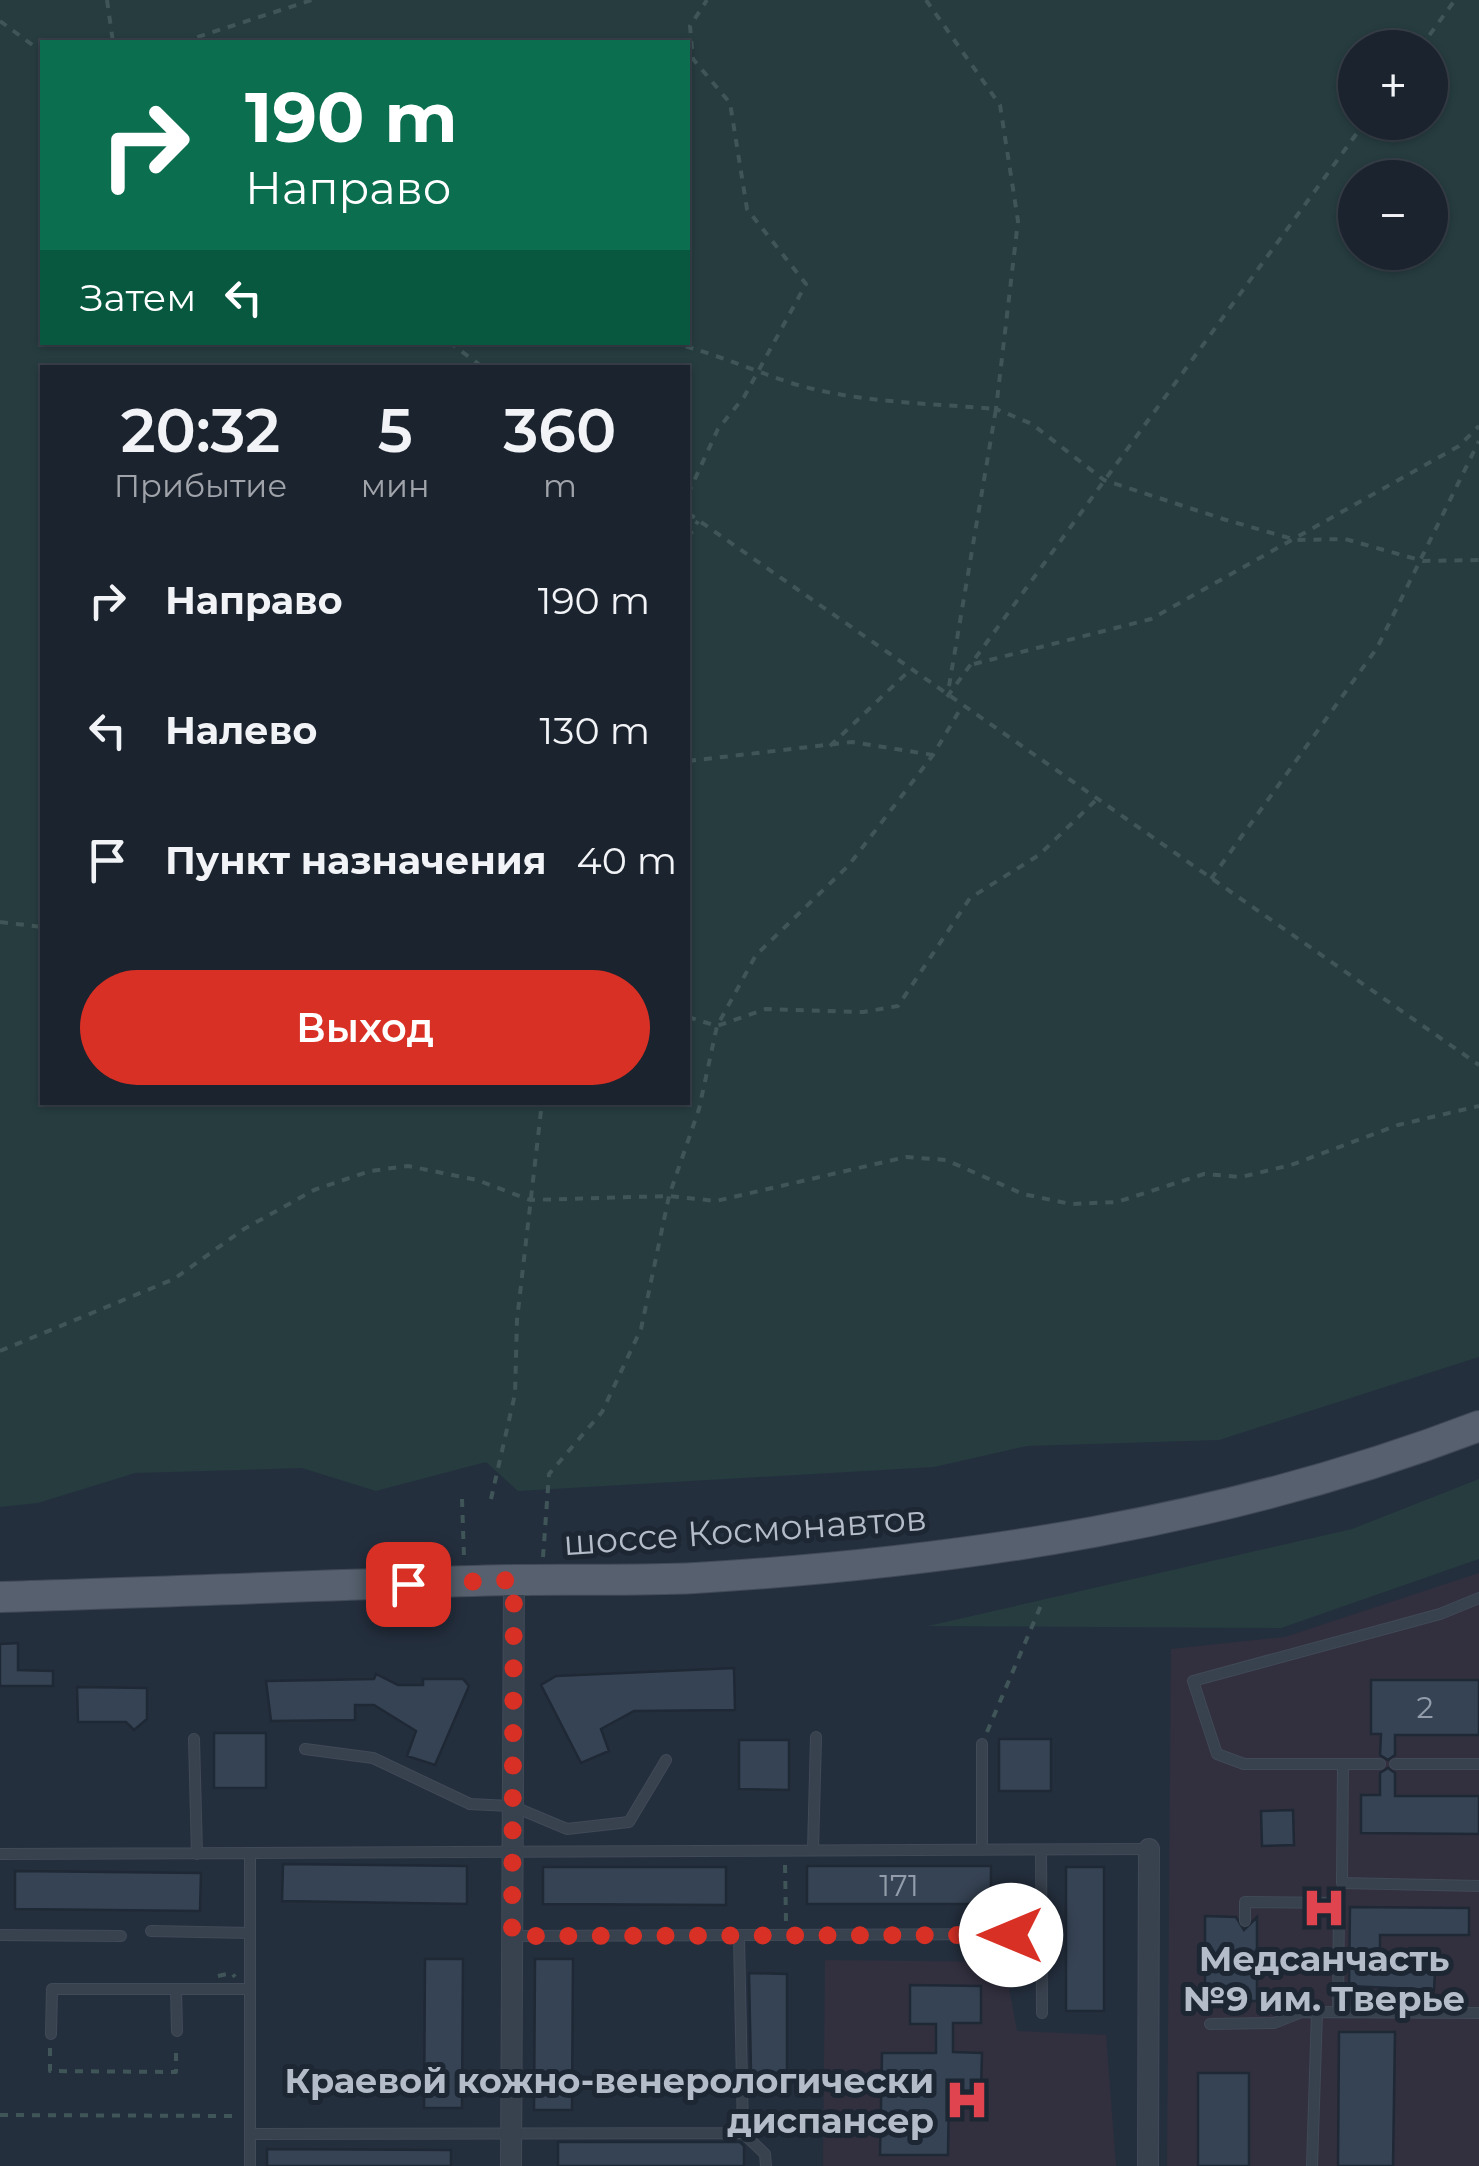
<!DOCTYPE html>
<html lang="ru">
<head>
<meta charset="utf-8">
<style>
  body { margin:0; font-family:Montserrat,sans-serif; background:#282f3a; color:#f1f3f6; height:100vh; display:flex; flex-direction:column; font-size:38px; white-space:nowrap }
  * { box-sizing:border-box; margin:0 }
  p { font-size:32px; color:#a0a4aa }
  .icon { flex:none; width:55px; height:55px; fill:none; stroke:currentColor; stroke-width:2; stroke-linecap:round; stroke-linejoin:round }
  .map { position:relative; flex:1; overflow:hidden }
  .sheet { position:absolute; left:40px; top:365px; width:650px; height:740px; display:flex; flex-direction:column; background:#1b232e; border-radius:0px; box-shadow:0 2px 8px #0004,0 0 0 2px #39404a }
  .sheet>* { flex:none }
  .top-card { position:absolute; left:40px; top:40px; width:650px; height:305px; border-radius:0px; box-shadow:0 2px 8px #0004,0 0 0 2px #39404a; background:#0b6e4f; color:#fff; overflow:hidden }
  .fabs { position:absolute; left:1338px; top:30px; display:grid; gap:20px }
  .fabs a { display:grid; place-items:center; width:110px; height:110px; border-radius:50%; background:#1b232e; box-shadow:0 2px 8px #0004,0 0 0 2px #39404a; font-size:50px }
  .pin { position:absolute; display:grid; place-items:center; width:85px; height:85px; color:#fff; margin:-42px; border-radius:20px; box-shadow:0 5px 15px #0006 }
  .me { position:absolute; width:110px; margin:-55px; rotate:270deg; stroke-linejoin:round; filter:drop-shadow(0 0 8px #0008) }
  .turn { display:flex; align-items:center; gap:35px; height:210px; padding:0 40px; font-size:45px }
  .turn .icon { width:130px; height:130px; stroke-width:2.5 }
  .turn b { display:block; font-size:70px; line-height:85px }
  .then { display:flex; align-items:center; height:95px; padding:0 40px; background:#0003; gap:20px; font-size:38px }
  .eta { display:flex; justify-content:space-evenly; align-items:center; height:170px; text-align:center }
  .eta b { font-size:60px; font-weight:600; line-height:70px }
  .button { display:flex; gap:20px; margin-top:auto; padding:20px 40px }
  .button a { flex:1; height:115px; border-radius:60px; background:#d93025; color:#fff; font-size:40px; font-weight:600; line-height:115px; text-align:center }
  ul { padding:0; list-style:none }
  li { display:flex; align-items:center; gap:30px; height:130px; padding:0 40px }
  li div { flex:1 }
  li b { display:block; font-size:38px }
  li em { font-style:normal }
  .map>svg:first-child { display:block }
</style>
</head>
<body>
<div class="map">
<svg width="1479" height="2166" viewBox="0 0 1479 2166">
  <rect width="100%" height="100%" fill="#242f3e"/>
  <path fill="#32303f" d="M 1479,1573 L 1479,2166 L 1167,2166 L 1171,1649 L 1285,1637 Z
    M 825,1960 L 1004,1962 L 1017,2031 L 1106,2035 L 1116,2166 L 823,2166 Z"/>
  <path fill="#263c3f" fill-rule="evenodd" d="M 0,0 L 1479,0 L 1479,1357 L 1219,1440 L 1027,1446 L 934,1467 L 518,1491 L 486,1462 L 376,1491 L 302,1468 L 135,1473 L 38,1503 L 0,1507 ZM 688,42 L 688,342 L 42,342 L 42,42 ZM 1355,48 L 1430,48 L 1430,122 L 1355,122 ZM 1355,178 L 1430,178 L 1430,252 L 1355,252 ZM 42,368 L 688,368 L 688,1102 L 42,1102 Z
    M 1479,1479 L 1479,1559 L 1281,1628 L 928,1626 L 1352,1529 Z"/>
  <path fill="#364354" stroke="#1f2835" stroke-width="2.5" d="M 18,1643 L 18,1670 L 53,1671 L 53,1686 L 0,1686 L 0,1644 Z
    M 734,1668 L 735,1710 L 634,1711 L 601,1729 L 609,1751 L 581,1763 L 541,1685 L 556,1676 Z
    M 376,1674 L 398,1685 L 423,1685 L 423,1679 L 463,1679 L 469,1686 L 435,1765 L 407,1756 L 416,1731 L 374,1705 L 355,1705 L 355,1720 L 271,1721 L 266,1681 L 374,1679 Z
    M 1371,1680 L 1479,1680 L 1479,1735 L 1395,1735 L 1395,1755 L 1388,1760 L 1380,1755 L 1381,1734 L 1371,1734 Z
    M 77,1687 L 147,1688 L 147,1719 L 134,1730 L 126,1722 L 78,1722 Z
    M 214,1733 L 266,1733 L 266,1788 L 214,1788 Z
    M 999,1739 L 1051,1739 L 1051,1791 L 999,1791 Z
    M 739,1740 L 789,1740 L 789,1790 L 739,1789 Z
    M 1388,1768 L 1395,1773 L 1395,1796 L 1479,1796 L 1479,1834 L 1361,1833 L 1361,1795 L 1380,1795 L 1380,1773 Z
    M 1293,1810 L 1294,1845 L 1262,1846 L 1261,1811 Z
    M 283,1864 L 467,1866 L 467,1904 L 282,1901 Z
    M 807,1866 L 991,1866 L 991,1904 L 807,1904 Z
    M 543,1867 L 726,1867 L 726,1905 L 543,1904 Z
    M 1066,1867 L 1104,1867 L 1104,2011 L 1066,2011 Z
    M 15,1871 L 201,1873 L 200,1911 L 15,1909 Z
    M 1350,1907 L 1469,1908 L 1469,1935 L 1380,1935 L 1380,1972 L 1435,1972 L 1434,1990 L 1349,1986 Z
    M 1205,1916 L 1236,1917 L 1244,1930 L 1257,1917 L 1257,2001 L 1205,2001 Z
    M 425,1959 L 463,1959 L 462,2108 L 424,2108 Z
    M 535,1959 L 573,1959 L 572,2110 L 534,2110 Z
    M 749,1973 L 787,1974 L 787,2073 L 751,2073 Z
    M 910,1985 L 981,1986 L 981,2023 L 953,2023 L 953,2052 L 982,2053 L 981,2091 L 949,2090 L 948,2155 L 880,2155 L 882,2053 L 936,2053 L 936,2024 L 910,2024 Z
    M 1339,2032 L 1395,2032 L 1393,2166 L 1338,2166 Z
    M 1198,2073 L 1249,2073 L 1249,2166 L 1198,2166 Z
    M 558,2142 L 740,2142 L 744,2146 L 744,2166 L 558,2166 Z
    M 267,2149 L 451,2150 L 451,2166 L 267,2166 Z"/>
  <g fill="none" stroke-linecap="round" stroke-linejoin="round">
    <g stroke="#414a57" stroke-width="12">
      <path id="lane" d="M 194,1739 L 197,1854
        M 982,1744 L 982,1850
        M 305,1749 L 373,1758 L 470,1804 L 512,1806 L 567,1829 L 629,1822 L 666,1760
        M 1343,1764 L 1342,1883 L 1479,1886
        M 1380,1764 L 1244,1764 L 1217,1754 L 1193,1681 L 1440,1614 L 1479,1598
        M 1395,1764 L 1479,1764
        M 813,1850 L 816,1737
        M 1041,1850 L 1042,2013
        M 0,1854 L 1149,1849
        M 1245,1921 L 1245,1902 L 1339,1903 L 1338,2012
        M 151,1931 L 250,1933
        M 0,1935 L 121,1936
        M 512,1936 L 1041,1934
        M 739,1937 L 743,2133 L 765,2154 L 766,2166
        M 176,1989 L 177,2031
        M 1210,2024 L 1274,2023 L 1302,2012 L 1479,2013
        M 51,2034 L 52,1989 L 250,1989
        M 250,2134 L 743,2133
        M 250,2166 L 250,1853
        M 1312,2166 L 1317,2012"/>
    </g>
    <g stroke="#414a57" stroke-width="22">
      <path id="street" d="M 511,2166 L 514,1580
        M 1148,2166 L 1149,1849"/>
    </g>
    <g stroke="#414a57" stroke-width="32">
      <path id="primary" d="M 0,1597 C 171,1592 343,1584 514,1580 C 574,1579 635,1581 695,1578 C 962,1562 1229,1522 1479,1426"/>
    </g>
    <path stroke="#3f5557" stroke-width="4" stroke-dasharray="8 8" stroke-linecap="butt" d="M 107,0 L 113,42
      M 926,0 L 1000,105 L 1018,221 L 996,409 L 1032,424 L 1104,480 L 1223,519 L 1296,540 L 1345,539 L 1423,561 L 1479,560
      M 0,21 L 42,52
      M 182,42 L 312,0
      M 1420,48 L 1455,0
      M 449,342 L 484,368
      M 670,342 C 713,353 747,368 788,382 C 854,403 928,403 996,409 L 948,692
      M 688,494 L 718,429 L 744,397 L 806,284 L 747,209 L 730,103 L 693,59 L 690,26 L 707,0
      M 688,513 L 1479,1065
      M 688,538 L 698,521
      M 974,664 L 1151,619 L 1459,446 L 1479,426
      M 947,697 L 1365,122
      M 830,746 L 910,670
      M 688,761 L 852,742 L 933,755
      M 1211,879 L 1377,648 L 1479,441
      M 0,922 L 42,927
      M 688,1017 L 717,1026 L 766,1009 L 863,1012 L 898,1006 L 970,898 L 1039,855 L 1095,801
      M 0,1351 L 174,1279 L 244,1229 L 314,1190 L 370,1171 L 408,1166 L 477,1180 L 530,1200 L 669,1196 L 716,1201 L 906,1157 L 946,1160 L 1023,1194 L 1071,1204 L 1117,1202 L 1204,1174 L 1241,1177 L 1291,1165 L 1398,1125 L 1479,1106
      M 462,1499 L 464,1558
      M 491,1499 L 515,1394 L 517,1320 L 542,1102
      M 543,1557 L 549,1474 L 602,1412 L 641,1329 L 669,1196 L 699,1109 L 717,1026 L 756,955 L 849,865 L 933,755 L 961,708
      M 987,1732 L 1042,1603
      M 785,1865 L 786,1921
      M 218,1976 L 232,1973 L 235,1977
      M 50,2048 L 50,2071 L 176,2072 L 176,2045
      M 0,2115 L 235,2116"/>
    <use href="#lane" stroke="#38414e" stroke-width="10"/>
    <use href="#street" stroke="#38414e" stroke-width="20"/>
    <use href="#primary" stroke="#56606e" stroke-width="30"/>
  </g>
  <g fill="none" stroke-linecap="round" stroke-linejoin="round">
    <path stroke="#d93025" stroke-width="18" stroke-dasharray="0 32.4" d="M 408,1584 L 514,1580 L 512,1936 L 1011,1935"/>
  </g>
  <defs>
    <g id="hospital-bare" transform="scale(3.45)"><path d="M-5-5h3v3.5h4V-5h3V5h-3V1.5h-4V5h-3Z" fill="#e0444e" stroke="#1d2633" stroke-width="2.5" paint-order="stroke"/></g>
  </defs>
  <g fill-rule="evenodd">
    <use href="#hospital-bare" x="1324" y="1908"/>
    <use href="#hospital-bare" x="967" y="2100"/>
  </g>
  <g text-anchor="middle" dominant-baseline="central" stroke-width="10" stroke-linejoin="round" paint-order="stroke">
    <g font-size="30" fill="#929caa">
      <text x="1425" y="1707">2</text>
      <text x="899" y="1885">171</text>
    </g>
    <g font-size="35" fill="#b4bcc9" stroke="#1d2633">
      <text transform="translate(745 1530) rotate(-4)">шоссе Космонавтов</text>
    </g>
    <g font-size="35" font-weight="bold" fill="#b4bcc9" stroke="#1d2633">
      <text x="1324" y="1958">Медсанчасть<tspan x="1324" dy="40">№9 им. Тверье</tspan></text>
      <text x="934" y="2080" text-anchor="end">Краевой кожно-венерологически<tspan x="934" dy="40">диспансер</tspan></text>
    </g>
  </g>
</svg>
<div class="fabs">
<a>+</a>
<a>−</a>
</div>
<div class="pin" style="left:408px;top:1584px;background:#d93025"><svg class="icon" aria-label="arrive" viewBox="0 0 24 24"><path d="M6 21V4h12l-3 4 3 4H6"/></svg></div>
<svg class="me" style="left:1011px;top:1935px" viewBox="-20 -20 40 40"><circle r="19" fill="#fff"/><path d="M0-13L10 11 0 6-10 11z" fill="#d93025"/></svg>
<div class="top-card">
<div class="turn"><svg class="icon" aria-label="right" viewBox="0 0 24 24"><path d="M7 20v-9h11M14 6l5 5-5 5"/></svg><div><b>190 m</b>Направо</div></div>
<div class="then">Затем<svg class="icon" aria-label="left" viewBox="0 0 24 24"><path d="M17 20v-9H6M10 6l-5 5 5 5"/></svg></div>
</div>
<section class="sheet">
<div class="eta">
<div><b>20:32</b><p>Прибытие</p></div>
<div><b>5</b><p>мин</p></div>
<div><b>360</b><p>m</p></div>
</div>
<ul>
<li><svg class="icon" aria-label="right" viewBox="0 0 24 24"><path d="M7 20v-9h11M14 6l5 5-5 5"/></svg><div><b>Направо</b></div><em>190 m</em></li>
<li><svg class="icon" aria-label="left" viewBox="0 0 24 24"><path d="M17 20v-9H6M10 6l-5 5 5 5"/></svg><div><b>Налево</b></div><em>130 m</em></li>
<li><svg class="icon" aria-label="arrive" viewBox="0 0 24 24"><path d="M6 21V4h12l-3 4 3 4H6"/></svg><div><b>Пункт назначения</b></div><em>40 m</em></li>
</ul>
<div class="button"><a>Выход</a></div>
</section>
</div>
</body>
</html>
